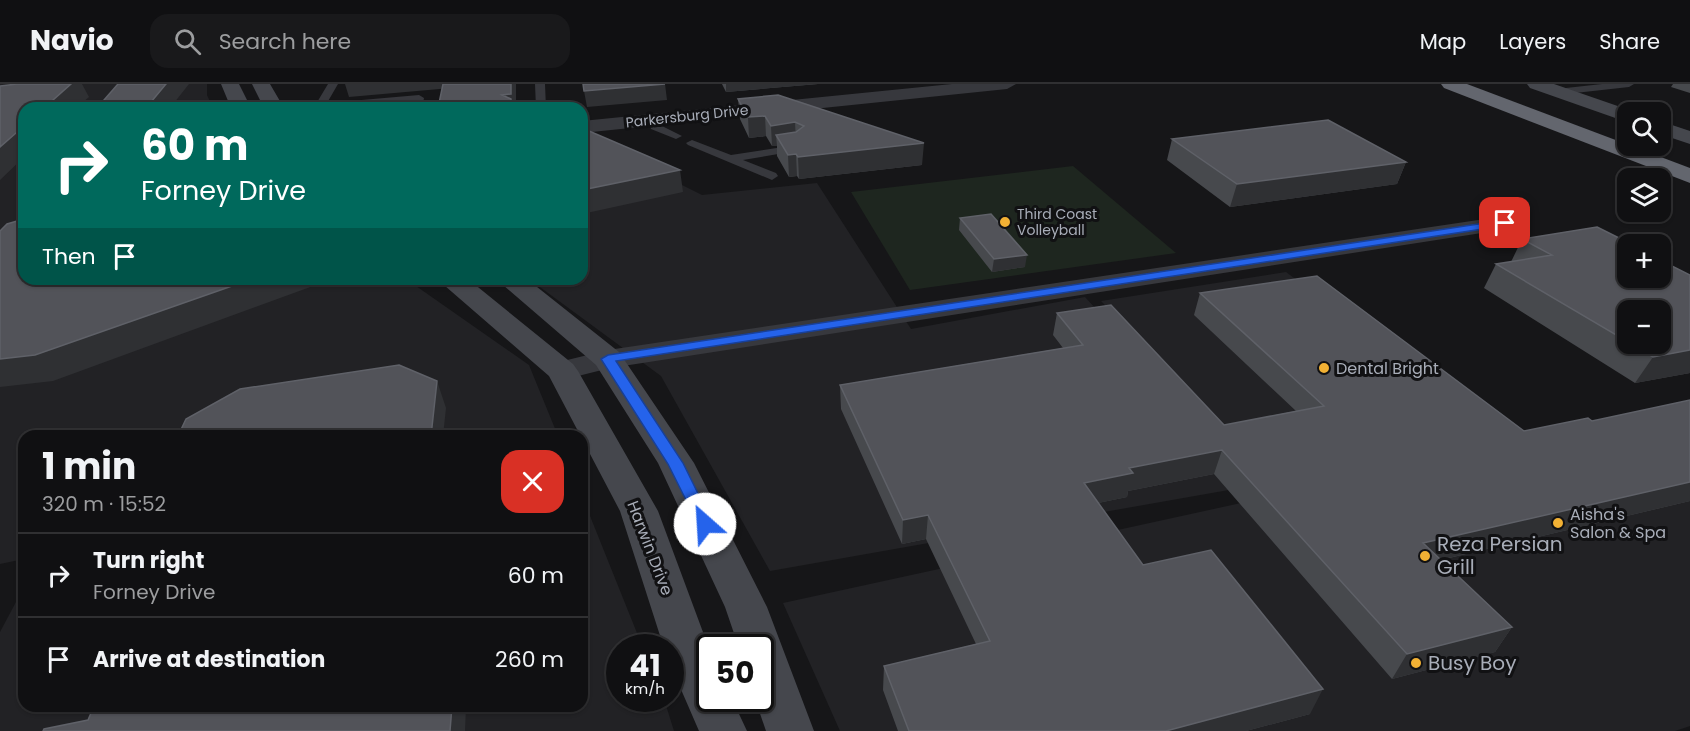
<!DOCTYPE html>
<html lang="en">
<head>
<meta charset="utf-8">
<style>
  body { margin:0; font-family:Poppins,sans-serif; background:#19191b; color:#f1f3f6; height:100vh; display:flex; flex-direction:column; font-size:22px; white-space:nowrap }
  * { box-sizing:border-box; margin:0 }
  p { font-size:20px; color:#9c9d9f }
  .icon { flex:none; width:33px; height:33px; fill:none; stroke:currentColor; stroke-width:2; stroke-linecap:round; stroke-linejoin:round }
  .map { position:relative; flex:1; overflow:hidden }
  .side { position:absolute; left:18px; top:346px; width:570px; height:282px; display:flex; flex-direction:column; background:#101012; border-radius:18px; box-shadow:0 2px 4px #0004,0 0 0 2px #303032 }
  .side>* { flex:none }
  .top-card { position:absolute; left:18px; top:18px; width:570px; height:183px; border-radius:18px; box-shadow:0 2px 4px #0004,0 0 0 2px #303032; background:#00695c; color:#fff; overflow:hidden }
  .controls { position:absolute; left:1617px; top:18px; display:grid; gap:12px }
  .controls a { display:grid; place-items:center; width:54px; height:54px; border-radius:12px; background:#101012; box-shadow:0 2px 4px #0004,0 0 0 2px #303032; font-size:30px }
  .speed { position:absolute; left:606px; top:550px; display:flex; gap:12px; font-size:30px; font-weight:700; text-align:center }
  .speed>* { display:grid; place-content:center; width:78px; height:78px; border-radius:50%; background:#101012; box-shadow:0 2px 4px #0004,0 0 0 2px #303032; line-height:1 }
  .speed small { font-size:15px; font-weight:400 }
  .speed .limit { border:3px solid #111; border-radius:9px; background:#fff; color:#111 }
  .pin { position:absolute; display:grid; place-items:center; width:51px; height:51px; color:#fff; margin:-26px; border-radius:12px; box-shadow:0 3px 9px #0006 }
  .me { position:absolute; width:66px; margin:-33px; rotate:334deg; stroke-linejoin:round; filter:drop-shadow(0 0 4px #0008) }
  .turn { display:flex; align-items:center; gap:21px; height:126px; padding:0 24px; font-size:27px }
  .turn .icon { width:78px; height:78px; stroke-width:2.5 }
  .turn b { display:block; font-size:42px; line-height:51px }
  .then { display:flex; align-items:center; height:57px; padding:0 24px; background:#0003; gap:12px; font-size:22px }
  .round { display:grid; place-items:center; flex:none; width:63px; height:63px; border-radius:18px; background:#19191b }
  .summary { display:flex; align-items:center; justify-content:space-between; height:102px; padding:0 24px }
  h1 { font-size:36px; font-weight:700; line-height:45px }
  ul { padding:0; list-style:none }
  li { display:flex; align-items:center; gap:18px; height:84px; padding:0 24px; border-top:2px solid #303032 }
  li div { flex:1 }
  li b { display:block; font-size:22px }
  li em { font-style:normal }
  header { display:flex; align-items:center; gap:36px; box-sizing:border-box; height:84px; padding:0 30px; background:#101012; border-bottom:2px solid #303032 }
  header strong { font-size:28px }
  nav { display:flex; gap:33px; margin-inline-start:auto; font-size:21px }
  .search { width:420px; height:54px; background:#19191b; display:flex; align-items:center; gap:15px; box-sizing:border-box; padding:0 21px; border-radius:18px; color:#9c9d9f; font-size:22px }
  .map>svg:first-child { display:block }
</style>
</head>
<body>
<header>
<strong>Navio</strong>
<div class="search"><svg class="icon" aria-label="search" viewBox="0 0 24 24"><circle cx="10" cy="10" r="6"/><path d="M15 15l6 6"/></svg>Search here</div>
<nav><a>Map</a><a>Layers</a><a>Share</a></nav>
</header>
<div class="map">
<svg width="1690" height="647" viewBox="0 0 1690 647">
  <rect width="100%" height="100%" fill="#161618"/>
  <path fill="#222225" d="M 0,0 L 207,0 L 207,11 L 213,24 L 24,24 L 24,195 L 406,195 L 529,281 L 558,352 L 24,352 L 24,475 L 0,480 Z
    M 582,51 L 702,111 L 817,99 L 911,245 L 1085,213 L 1257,401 L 770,487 L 661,292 L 529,195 L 582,195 Z
    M 1286,188 L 1502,350 L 1277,400 L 1101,217 Z
    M 1690,321 L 1690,642 L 1675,647 L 840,647 L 783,519 Z
    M 582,412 L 643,564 L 620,564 L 620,615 L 664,615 L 674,647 L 0,647 L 0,548 L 24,503 L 24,622 L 582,622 Z"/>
  <path fill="#1e261f" d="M 1073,82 L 1176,169 L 910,206 L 851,108 Z"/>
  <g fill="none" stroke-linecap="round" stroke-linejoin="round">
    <path fill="#37383d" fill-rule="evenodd" d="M 328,0 L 338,0 L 327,19 L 419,11 L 424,14 L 422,24 L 412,24 L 413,18 L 378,21 L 377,24 L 367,24 L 368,22 L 297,24 L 316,20 Z
      M 535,0 L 545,0 L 546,24 L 536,24 Z
      M 1602,0 L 1634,0 L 1629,3 L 1557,11 L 1552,8 L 1557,5 Z
      M 649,34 L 657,34 L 660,41 L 682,52 L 676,55 L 651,45 Z
      M 692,56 L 731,71 L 796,61 L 802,64 L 796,67 L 743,76 L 776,89 L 778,92 L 772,96 L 688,61 L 686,59 Z"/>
    <path fill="#37383d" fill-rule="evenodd" d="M 952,0 L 1016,0 L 1007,5 L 582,49 L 582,37 Z
      M 1505,132 L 1514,134 L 1517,139 L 1514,144 L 610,284 L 562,296 L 551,294 L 546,287 L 551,280 L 608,266 Z"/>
    <path fill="#45474d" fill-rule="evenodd" d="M 221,0 L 239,0 L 251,24 L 231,24 Z
      M 252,0 L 270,0 L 284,24 L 264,24 Z
      M 1527,0 L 1554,0 L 1635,28 L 1628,28 L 1628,38 L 1621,36 L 1530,4 Z
      M 1660,37 L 1690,47 L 1690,60 L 1660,50 Z
      M 437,195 L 468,195 L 573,280 L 578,287 L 658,427 L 710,567 L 710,615 L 732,615 L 747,647 L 699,647 L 670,580 L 670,564 L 664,564 L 620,427 L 549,292 Z
      M 496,195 L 527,195 L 619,268 L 694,379 L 767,523 L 814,647 L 766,647 L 755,615 L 760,615 L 760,564 L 739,564 L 725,523 L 658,379 L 596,281 Z"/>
    <path fill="#63666e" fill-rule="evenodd" d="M 1441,0 L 1467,0 L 1690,84 L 1690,99 L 1444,4 Z"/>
  </g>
  <path fill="#47494d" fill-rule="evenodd" d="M 722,0 L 818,0 L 726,8 Z
    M 1673,0 L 1690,0 L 1690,9 L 1671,3 Z
    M 738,15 L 922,81 L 799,95 L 797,92 L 789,93 L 777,72 L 777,62 L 772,62 L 766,52 L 749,54 L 740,35 Z
    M 1172,55 L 1406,78 L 1397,100 L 1230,123 L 1167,76 Z
    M 960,134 L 1025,183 L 992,188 L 959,146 Z
    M 1597,143 L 1690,289 L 1635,299 L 1484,204 L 1496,180 L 1511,178 L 1522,155 ZM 1628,226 L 1660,260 L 1628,260 Z
    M 1200,209 L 1524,347 L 1592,337 L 1690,316 L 1690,417 L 1441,476 L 1512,543 L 1495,568 L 1392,595 L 1214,390 L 1128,407 L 1127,413 L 1098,419 L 1143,481 L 1310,630 L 1246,647 L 898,647 L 883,606 L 884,582 L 976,560 L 926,455 L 902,460 L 841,325 L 840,301 L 1063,264 L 1053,251 L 1057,229 L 1224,341 L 1296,327 L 1194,231 Z"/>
  <path fill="#2f3033" d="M 71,0 L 82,0 L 89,13 L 76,24 L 44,24 Z
    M 166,0 L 189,0 L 170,24 L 146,24 Z
    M 345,0 L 450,0 L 451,4 L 349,13 Z
    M 511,0 L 516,0 L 516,24 L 505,24 L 502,11 Z
    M 665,0 L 667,16 L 587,23 L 584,7 Z
    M 726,0 L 818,0 L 726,8 Z
    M 765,32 L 766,52 L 749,54 L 748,33 Z
    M 795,38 L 796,59 L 776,51 L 777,62 L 772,62 L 771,42 Z
    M 24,42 L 24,73 L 0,96 L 0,63 Z
    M 924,59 L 922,81 L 799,95 L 798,73 Z
    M 796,70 L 797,92 L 789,93 L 788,71 Z
    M 1406,78 L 1397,100 L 1230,123 L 1237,100 Z
    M 680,86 L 683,108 L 582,130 L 582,106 Z
    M 1027,171 L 1025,183 L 992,188 L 994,175 Z
    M 252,195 L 323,195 L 324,198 L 53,297 L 0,303 L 0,275 Z
    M 1690,266 L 1690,289 L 1635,299 L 1653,273 Z
    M 437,297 L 446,324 L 443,352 L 431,352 Z
    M 1222,366 L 1214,390 L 1128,407 L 1127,413 L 1079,423 L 1084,399 L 1129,384 Z
    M 1690,398 L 1690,417 L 1410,483 L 1423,459 Z
    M 928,431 L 926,455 L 902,460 L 903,436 Z
    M 1512,543 L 1495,568 L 1392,595 L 1407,570 Z
    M 1323,605 L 1310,630 L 1246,647 L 1166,647 Z
    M 452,622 L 466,622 L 465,647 L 450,647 Z"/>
  <path fill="#525359" stroke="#5f6168" stroke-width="1.5" d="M 17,0 L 71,0 L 44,24 L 24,24 L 24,42 L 0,63 L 0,2 Z
    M 118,0 L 166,0 L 146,24 L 97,24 Z
    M 443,0 L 511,0 L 511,10 L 502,11 L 511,15 L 511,24 L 438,24 Z
    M 583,0 L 665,0 L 584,7 Z
    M 778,11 L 924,59 L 798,73 L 796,70 L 788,71 L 776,51 L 796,48 L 804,42 L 795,38 L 771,42 L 765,32 L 748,33 L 738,15 Z
    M 1328,36 L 1406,78 L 1237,100 L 1172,55 Z
    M 582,44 L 680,86 L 582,106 Z
    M 991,130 L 1027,171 L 994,175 L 960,134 Z
    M 24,135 L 24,195 L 252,195 L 35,271 L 0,275 L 0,147 L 7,140 Z
    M 1597,143 L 1631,160 L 1628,160 L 1628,194 L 1660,194 L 1660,176 L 1690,191 L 1690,266 L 1653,273 L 1630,260 L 1660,260 L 1660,226 L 1628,226 L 1628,258 L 1496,180 L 1552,171 L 1522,155 Z
    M 1317,192 L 1524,347 L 1588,334 L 1592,337 L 1690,316 L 1690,398 L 1423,459 L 1512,543 L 1407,570 L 1222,366 L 1129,384 L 1133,389 L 1084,399 L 1143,481 L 1211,466 L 1323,605 L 1166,647 L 909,647 L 884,582 L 990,557 L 928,431 L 903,436 L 840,301 L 1083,261 L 1057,229 L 1111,221 L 1224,341 L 1324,322 L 1200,209 Z
    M 399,281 L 437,297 L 431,352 L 178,352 L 186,335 L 240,305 Z
    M 94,622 L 452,622 L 450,647 L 43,647 L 44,645 L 88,636 Z"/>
  <path fill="#2563eb" stroke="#184099" stroke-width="1.5" d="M 1505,136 L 1509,137 L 1509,141 L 616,277 L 683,379 L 713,440 L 705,446 L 700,444 L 668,380 L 601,275 L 608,271 Z"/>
  <g fill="#f2b134" stroke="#111113" stroke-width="2">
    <circle cx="1005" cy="138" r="6"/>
    <circle cx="1324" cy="284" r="6"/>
    <circle cx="1558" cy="439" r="6"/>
    <circle cx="1425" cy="472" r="6"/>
    <circle cx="1416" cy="579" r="6"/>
  </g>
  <g text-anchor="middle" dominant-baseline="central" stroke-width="6" stroke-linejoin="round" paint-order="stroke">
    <g font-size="14" fill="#a8adb8" stroke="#111113">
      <text transform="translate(687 32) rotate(-6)">Parkersburg Drive</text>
    </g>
    <g font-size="14" fill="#a8adb8" stroke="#111113" text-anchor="start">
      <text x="1017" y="130">Third Coast<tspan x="1017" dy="16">Volleyball</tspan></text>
    </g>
    <g font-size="16" fill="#a8adb8" stroke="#111113" text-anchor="start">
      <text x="1336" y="284">Dental Bright</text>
      <text x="1570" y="430">Aisha's<tspan x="1570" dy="18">Salon &amp; Spa</tspan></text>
    </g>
    <g font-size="16" fill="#a8adb8" stroke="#111113">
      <text transform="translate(650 464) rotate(69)">Harwin Drive</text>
    </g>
    <g font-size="20" fill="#a8adb8" stroke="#111113" text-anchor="start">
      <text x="1437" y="460">Reza Persian<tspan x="1437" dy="23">Grill</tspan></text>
      <text x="1428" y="579">Busy Boy</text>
    </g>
  </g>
</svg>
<div class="controls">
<a><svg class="icon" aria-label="search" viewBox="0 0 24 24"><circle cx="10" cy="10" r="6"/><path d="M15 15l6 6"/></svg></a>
<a><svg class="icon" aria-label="layers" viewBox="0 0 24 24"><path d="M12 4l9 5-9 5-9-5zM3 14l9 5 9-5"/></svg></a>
<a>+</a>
<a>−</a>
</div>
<div class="speed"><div>41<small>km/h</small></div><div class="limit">50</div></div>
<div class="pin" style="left:1505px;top:139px;background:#d93025"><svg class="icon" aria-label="arrive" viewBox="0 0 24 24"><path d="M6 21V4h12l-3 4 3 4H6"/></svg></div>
<svg class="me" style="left:705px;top:440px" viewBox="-20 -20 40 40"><circle r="19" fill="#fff"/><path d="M0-13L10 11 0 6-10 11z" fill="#2563eb"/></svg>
<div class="top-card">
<div class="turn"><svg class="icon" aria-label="right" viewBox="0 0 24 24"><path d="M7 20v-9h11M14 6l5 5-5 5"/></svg><div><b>60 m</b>Forney Drive</div></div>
<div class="then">Then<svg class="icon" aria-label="arrive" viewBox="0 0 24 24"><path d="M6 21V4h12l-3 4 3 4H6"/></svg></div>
</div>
<section class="side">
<div class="summary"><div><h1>1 min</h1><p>320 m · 15:52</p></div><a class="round" style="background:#d93025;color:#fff"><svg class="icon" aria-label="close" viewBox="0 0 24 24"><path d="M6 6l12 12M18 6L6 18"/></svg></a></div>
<ul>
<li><svg class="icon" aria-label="right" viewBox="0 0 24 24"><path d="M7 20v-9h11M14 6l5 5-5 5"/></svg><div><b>Turn right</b><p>Forney Drive</p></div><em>60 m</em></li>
<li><svg class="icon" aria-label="arrive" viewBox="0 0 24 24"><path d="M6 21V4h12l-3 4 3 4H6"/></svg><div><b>Arrive at destination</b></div><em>260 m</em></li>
</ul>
</section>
</div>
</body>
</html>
